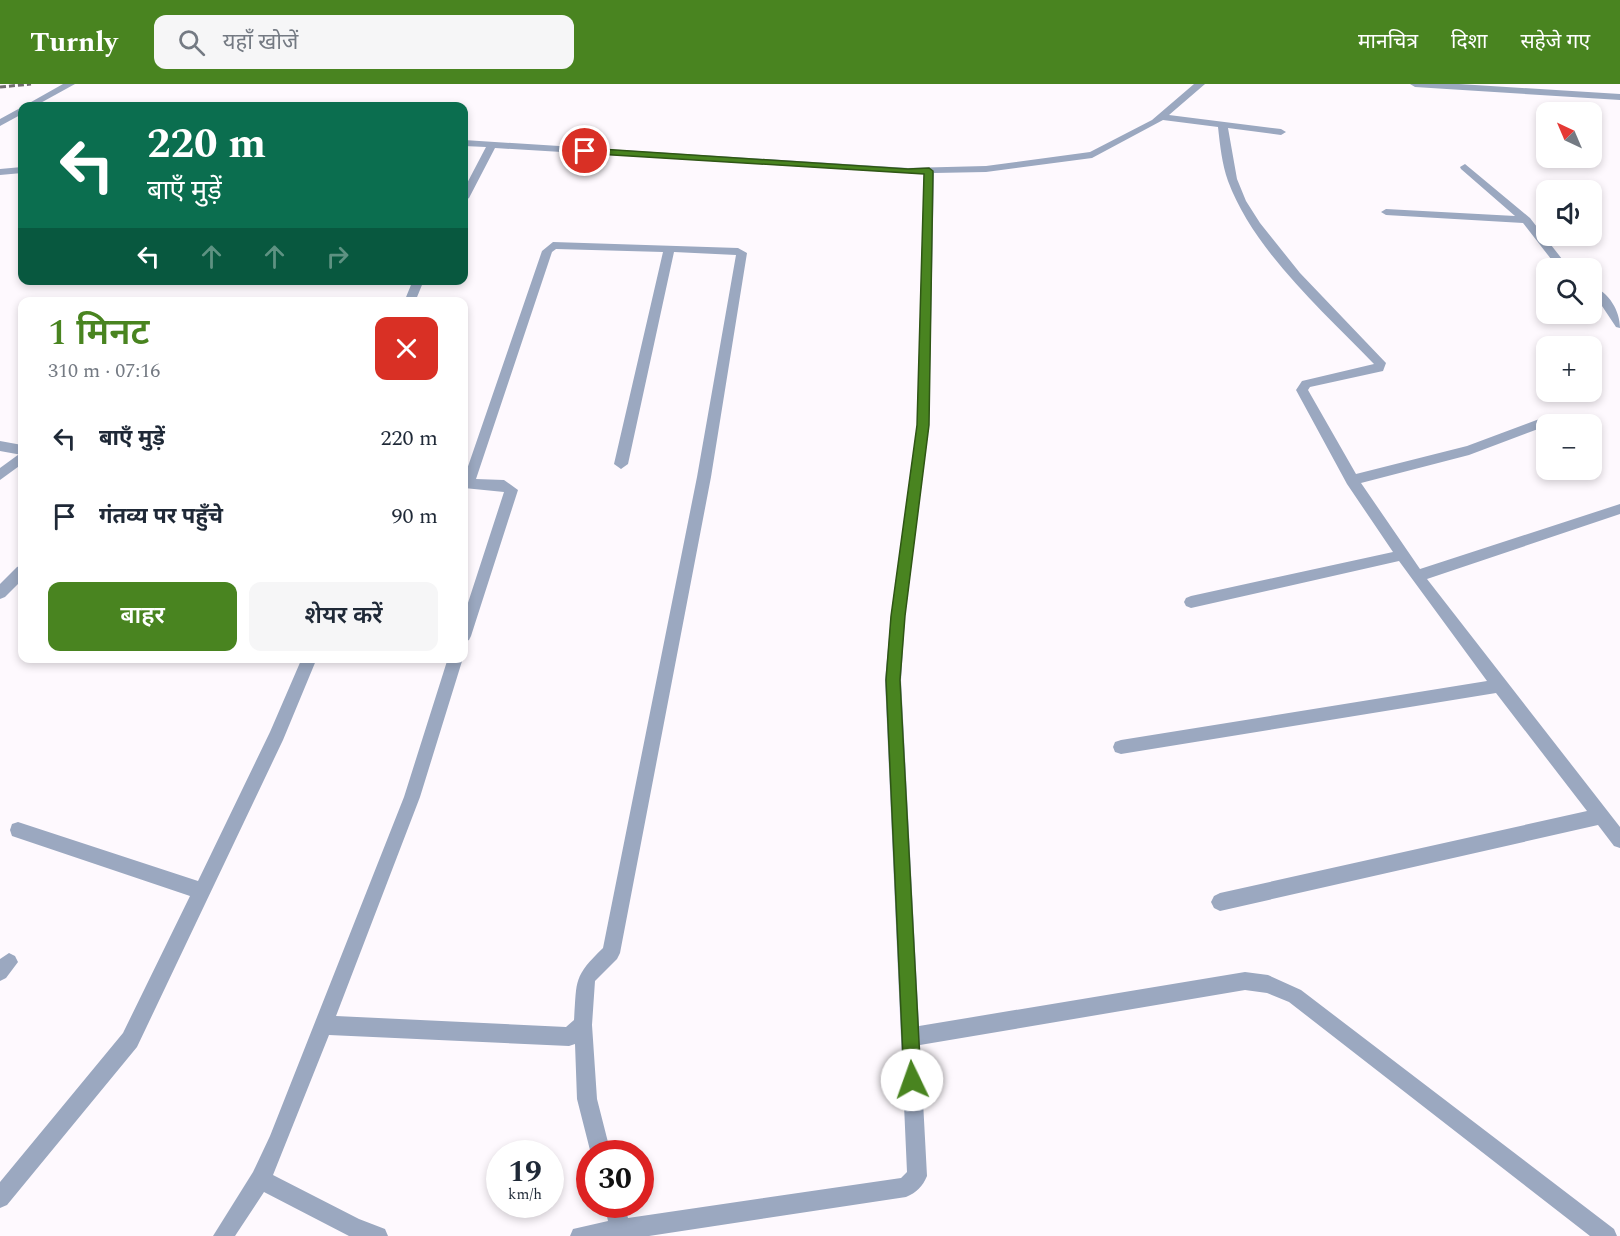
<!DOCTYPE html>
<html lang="hi">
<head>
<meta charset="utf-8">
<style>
  body { margin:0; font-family:Spectral,"Noto Sans Devanagari",serif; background:#f6f6f7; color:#1f2937; height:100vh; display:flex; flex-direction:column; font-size:22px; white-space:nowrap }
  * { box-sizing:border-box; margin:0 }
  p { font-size:20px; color:#747a83 }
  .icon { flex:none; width:33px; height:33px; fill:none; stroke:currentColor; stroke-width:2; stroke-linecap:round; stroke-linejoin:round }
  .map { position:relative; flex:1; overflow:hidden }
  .sheet { position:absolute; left:18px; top:213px; width:450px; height:366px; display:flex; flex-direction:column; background:#fff; border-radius:12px; box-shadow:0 3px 9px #0003 }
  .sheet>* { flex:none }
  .guide { position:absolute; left:18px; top:18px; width:450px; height:183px; border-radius:12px; box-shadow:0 3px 9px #0003; background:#0b6e4f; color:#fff; overflow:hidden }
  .needle { width:39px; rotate:316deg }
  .controls { position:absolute; left:1536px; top:18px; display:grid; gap:12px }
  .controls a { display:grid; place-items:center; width:66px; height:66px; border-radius:12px; background:#fff; box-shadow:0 3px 9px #0003; font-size:30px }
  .speed { position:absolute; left:486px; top:1056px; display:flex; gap:12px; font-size:30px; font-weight:700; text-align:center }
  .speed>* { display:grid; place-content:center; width:78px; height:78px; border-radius:50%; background:#fff; box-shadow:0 3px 9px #0003; line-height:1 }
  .speed small { font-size:15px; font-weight:400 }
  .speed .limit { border:9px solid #d22; background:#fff; color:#111 }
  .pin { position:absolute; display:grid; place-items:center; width:51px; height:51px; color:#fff; margin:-26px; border:3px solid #fff; border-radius:50%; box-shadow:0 2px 6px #0007 }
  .me { position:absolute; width:66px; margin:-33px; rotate:357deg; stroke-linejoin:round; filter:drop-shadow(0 0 4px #0008) }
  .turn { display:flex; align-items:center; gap:21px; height:126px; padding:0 30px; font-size:27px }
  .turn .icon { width:78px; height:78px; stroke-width:2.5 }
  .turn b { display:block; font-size:42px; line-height:51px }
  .lanes { display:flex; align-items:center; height:57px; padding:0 30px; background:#0003; justify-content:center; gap:30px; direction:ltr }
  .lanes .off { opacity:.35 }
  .round { display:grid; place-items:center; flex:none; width:63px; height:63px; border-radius:12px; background:#f6f6f7 }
  .overview { display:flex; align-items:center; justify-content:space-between; height:102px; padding:0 30px }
  h1 { font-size:36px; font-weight:600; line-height:45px; color:#498420 }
  .cta { display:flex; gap:12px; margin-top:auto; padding:12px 30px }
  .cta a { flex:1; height:69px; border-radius:12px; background:#498420; color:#fff; font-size:24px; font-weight:600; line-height:69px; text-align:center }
  .cta a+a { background:#f6f6f7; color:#1f2937 }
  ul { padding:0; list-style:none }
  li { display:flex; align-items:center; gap:18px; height:78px; padding:0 30px }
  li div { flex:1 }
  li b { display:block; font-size:22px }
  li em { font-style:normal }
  header { display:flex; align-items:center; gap:36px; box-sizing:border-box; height:84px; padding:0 30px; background:#498420; color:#fff }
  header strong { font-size:28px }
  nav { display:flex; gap:33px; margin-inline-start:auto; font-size:21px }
  .search { width:420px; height:54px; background:#f6f6f7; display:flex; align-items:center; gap:15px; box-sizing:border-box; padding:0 21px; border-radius:12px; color:#747a83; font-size:22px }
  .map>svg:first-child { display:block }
</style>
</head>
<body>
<header>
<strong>Turnly</strong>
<div class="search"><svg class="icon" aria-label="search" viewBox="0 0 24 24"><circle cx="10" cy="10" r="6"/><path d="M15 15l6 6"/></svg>यहाँ खोजें</div>
<nav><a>मानचित्र</a><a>दिशा</a><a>सहेजे गए</a></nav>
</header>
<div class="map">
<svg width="1620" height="1152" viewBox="0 0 1620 1152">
  <rect width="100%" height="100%" fill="#fef9fe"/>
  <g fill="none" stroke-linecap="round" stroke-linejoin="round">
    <path fill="#9ba8c0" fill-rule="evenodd" d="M 1465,80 L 1530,134 L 1569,184 L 1558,184 L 1523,139 L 1386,131 L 1381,128 L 1386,125 L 1515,132 L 1461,85 L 1460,83 Z
      M 1592,202 C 1609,208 1620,227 1620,244 L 1616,243 L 1600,219 L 1592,212 Z
      M 22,368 L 22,380 L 0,396 L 0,384 Z"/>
    <path fill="#9ba8c0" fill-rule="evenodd" d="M 1194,0 L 1205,0 L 1169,31 L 1281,45 L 1286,48 L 1281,51 L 1228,44 L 1237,95 L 1246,117 L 1260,139 L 1300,189 L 1386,279 L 1383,287 L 1310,303 L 1308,306 L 1356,390 L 1467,362 L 1542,334 L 1548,339 L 1546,342 L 1469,371 L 1361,399 L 1420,485 L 1620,420 L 1620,430 L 1427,495 L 1620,743 L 1620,764 L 1614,762 L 1598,741 L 1220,827 L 1214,824 L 1211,818 L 1214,812 L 1220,809 L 1587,727 L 1496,609 L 1121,670 L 1115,668 L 1113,663 L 1115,658 L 1121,656 L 1487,597 L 1399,477 L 1191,524 L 1186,522 L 1184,518 L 1186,514 L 1191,512 L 1393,468 L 1347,400 L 1296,306 L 1302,297 L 1374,280 C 1323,227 1254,167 1228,97 C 1222,80 1220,61 1218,43 L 1163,36 L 1092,74 L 986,88 L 934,89 L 929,341 L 905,532 L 901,596 L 919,942 L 1245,888 L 1268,891 L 1301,906 L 1614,1145 L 1617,1152 L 1590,1152 L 1289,918 L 1267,909 L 1245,906 L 920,961 L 927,1092 C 923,1102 916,1109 906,1113 L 649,1152 L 570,1152 L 573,1145 L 608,1137 L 604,1120 L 624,1120 L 628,1134 L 901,1094 L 907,1088 L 885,596 L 891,532 L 917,341 L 924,90 L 495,64 L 469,114 L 464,117 L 464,105 L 486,63 L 464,62 L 464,56 L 908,84 L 986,82 L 1090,68 L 1152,36 Z
      M 1410,0 L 1459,0 L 1620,10 L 1620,16 L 1415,3 Z
      M 22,83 L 22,89 L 0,91 L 0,85 Z
      M 553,158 L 738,164 L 747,169 L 711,393 L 620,869 L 617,875 L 595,897 L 592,941 L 597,1015 L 611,1070 L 591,1070 L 577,1015 L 575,960 L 569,962 L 329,951 L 273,1091 L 359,1135 L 385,1145 L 388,1152 L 349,1152 L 264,1108 L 235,1152 L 213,1152 L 253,1088 L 270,1052 L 404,713 L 448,574 L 463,574 L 420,713 L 336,932 L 566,943 L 574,936 C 577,896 573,893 603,864 L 697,393 L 736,171 L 674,168 L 628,380 L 621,385 L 614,380 L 663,168 L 556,165 L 552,168 L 476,395 L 504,396 L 518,406 L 471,552 L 469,556 L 464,558 L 464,531 L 504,408 L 464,404 L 464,394 L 542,167 Z
      M 413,196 L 424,196 L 415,218 L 404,218 Z
      M 0,357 L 22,361 L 22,371 L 0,367 Z
      M 22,481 L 22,496 L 5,513 L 0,515 L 0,500 L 17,483 Z
      M 302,574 L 317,574 L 283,656 L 137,963 L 7,1121 L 0,1124 L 0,1098 L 123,949 L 190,812 L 12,752 L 10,746 L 12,740 L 18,738 L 198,797 L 270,648 Z
      M 9,869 L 15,872 L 18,878 L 6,894 L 0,897 L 0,875 Z"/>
    <path fill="#9ba8c0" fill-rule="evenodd" d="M 63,0 L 75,0 L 35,22 L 24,22 Z
      M 22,23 L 22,30 L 0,42 L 0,35 Z"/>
    <path stroke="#716c71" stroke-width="3" stroke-dasharray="6 3" stroke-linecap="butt" d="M 0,3 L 31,0"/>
  </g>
  <path fill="#498420" stroke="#2f5615" stroke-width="1.5" d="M 585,64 L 908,85 L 929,84 L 933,87 L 929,341 L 905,532 L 900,596 L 921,996 L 919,1003 L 912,1005 L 906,1003 L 904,996 L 886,596 L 891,532 L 917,341 L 924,90 L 581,69 L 581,65 Z"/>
</svg>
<div class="controls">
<a><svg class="needle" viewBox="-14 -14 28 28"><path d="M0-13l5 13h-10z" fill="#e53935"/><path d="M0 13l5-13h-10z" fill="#747a83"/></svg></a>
<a><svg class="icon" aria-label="sound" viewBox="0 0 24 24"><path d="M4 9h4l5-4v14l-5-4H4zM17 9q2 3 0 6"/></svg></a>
<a><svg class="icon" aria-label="search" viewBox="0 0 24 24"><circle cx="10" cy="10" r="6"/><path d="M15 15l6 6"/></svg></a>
<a>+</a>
<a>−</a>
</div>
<div class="speed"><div>19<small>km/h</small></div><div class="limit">30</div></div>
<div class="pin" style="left:585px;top:67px;background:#d93025"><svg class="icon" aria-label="arrive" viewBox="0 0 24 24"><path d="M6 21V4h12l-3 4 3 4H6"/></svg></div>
<svg class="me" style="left:912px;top:996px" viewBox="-20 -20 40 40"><circle r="19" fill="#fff"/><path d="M0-13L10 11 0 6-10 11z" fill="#498420"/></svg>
<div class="guide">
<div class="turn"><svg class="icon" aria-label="left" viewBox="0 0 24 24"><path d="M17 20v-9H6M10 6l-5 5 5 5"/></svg><div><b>220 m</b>बाएँ मुड़ें</div></div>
<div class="lanes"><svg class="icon" aria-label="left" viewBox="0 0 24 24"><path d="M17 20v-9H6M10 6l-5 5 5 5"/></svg><svg class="icon off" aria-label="ahead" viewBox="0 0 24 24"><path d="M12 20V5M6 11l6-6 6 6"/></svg><svg class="icon off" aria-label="ahead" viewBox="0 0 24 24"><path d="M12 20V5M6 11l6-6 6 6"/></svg><svg class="icon off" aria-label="right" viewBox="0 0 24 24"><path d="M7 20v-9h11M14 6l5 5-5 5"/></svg></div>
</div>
<section class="sheet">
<div class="overview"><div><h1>1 मिनट</h1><p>310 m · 07:16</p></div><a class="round" style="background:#d93025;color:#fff"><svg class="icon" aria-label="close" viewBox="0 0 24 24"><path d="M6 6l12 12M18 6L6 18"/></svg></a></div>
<ul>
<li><svg class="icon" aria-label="left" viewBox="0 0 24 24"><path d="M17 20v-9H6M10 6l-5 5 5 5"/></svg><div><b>बाएँ मुड़ें</b></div><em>220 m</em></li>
<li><svg class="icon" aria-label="arrive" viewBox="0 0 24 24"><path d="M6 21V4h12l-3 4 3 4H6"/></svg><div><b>गंतव्य पर पहुँचे</b></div><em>90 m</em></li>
</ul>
<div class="cta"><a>बाहर</a><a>शेयर करें</a></div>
</section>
</div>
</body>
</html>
